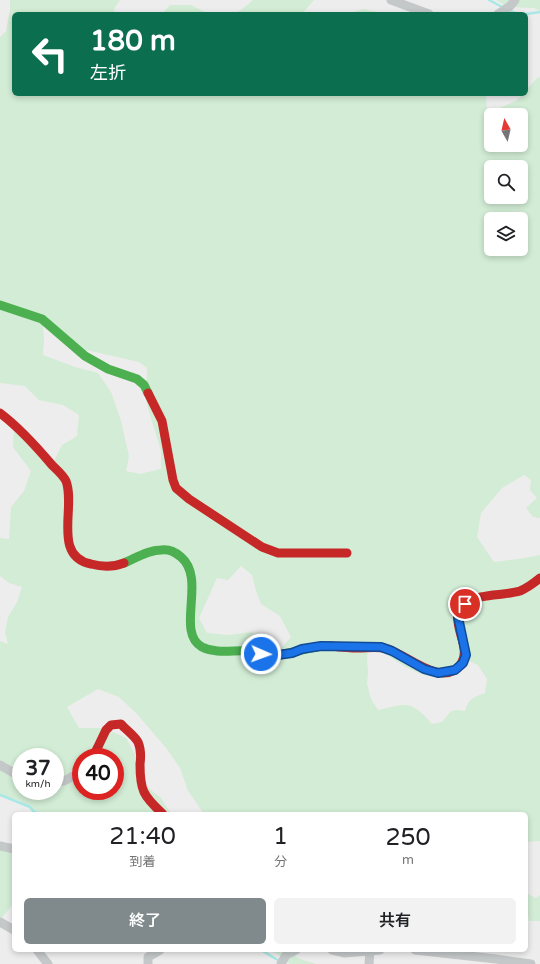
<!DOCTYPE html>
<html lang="ja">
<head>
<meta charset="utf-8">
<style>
  body { margin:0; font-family:"Varela Round","Noto Sans JP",sans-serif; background:#f2f2f2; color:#202124; height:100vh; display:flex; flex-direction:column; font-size:15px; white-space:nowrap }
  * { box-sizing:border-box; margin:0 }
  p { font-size:13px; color:#757577 }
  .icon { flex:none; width:22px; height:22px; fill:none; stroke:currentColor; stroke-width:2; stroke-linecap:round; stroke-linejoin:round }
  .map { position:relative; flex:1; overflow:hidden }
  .sheet { position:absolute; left:12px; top:812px; width:516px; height:140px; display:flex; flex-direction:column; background:#fff; border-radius:6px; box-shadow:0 2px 6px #0003 }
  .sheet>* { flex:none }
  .top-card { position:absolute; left:12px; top:12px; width:516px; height:84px; border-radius:6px; box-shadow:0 2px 6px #0003; background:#0b6e4f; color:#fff; overflow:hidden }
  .needle { width:26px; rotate:352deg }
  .fabs { position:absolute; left:484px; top:108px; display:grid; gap:8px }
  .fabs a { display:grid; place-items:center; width:44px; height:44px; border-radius:6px; background:#fff; box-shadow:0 2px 6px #0003; font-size:20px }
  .speed { position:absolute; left:12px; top:748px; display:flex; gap:8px; font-size:20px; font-weight:700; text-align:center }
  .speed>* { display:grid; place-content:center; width:52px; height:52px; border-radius:50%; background:#fff; box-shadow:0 2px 6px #0003; line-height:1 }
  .speed small { font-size:10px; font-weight:400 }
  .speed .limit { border:6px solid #d22; background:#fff; color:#111 }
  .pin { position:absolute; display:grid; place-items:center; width:34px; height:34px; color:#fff; margin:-17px; border:2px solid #fff; border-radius:50%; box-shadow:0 1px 4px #0007 }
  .me { position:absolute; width:44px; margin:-22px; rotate:92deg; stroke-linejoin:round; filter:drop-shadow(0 0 3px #0008) }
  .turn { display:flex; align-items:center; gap:14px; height:84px; padding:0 12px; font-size:18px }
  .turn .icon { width:52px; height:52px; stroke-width:2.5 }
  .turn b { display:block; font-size:28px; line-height:34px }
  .eta { display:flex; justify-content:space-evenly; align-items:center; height:68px; text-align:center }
  .eta b { font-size:24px; font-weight:600; line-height:28px }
  .cta { display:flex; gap:8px; margin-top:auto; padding:8px 12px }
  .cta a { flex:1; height:46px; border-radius:6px; background:#808a8c; color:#fff; font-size:16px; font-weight:600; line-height:46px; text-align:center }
  .cta a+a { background:#f2f2f2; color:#202124 }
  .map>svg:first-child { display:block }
</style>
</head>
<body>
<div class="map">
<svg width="540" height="964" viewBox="0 0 540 964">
  <rect width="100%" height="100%" fill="#eeeded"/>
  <path fill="#d2ecd5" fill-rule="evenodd" d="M 10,0 L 120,0 L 114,9 L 115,14 L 14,14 L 14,94 L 486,94 L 487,114 L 517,100 L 523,94 L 526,94 L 526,90 L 537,78 L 540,77 L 540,518 L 533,517 L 526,508 L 537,498 L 530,490 L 531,480 L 524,475 L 502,488 L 481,513 L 477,537 L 494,562 L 518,559 L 540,555 L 540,841 L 526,842 L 526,814 L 204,814 L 188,791 L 180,768 L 167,749 L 136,713 L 119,697 L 98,689 L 67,707 L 79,728 L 104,728 L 126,738 L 138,760 L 142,783 L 161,798 L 171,814 L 100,813 L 98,814 L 37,814 L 20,801 L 0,795 L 0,641 L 8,644 L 5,633 L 8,617 L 17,602 L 22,587 L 9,583 L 0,576 L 0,538 L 9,539 L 11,507 L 24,491 L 31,471 L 13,447 L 14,423 L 54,461 L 62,445 L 77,436 L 79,415 L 63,405 L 39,400 L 25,386 L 0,383 L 0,37 L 6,31 L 10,9 ZM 491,115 L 521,115 L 521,145 L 491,145 ZM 491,167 L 521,167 L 521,197 L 491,197 ZM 491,219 L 521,219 L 521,249 L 491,249 ZM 43,325 L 78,348 L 139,362 L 147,368 L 146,401 L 161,451 L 161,469 L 140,474 L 126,471 L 129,456 L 121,421 L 111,392 L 98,373 L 75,367 L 43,355 L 44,340 ZM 241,566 L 252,575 L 256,591 L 261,604 L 280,616 L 291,637 L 278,652 L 263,638 L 251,632 L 228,635 L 207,633 L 199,618 L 217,578 L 228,580 ZM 379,648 C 394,661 415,675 435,677 C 440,678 446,678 451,678 L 456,668 L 466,660 L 478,665 L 487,679 L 485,693 C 474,697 468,699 465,711 L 457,710 L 451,711 L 442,722 L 432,724 C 411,700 408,703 378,710 L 371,699 L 367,684 L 368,672 L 367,659 L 368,649 ZM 21,757 L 55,757 L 55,791 L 21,791 ZM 81,757 L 115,757 L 115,791 L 81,791 Z
    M 253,0 L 314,0 L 302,14 L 231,14 L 241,10 Z
    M 496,0 L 540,0 L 540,11 L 534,8 L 508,7 Z
    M 170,5 L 191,5 L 209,14 L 162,14 Z
    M 363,9 L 388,14 L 348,14 Z
    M 0,846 L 14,848 L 14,903 L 0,920 Z
    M 526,893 L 536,898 L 540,895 L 540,921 L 529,921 L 526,906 Z
    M 263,950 L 291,950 L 297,958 L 316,964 L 290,964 L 276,953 Z"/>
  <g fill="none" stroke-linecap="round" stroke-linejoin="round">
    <path stroke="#a8e8e6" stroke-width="2.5" d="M 489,0 L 504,8
      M 508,10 L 515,13 L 522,14
      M 526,14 L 540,12
      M 0,795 L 30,807 L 33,811 L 39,814
      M 261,950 L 281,962"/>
    <path stroke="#c4c8c8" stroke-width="9" d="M 391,0 L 429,14
      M 498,14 L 510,6 L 515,0
      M 0,765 L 21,777
      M 55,782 L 64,781 L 81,772
      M 0,846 L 14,849
      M 0,922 L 14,930
      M 37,950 L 48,964
      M 332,950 L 345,953 L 380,950
      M 415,950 L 496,959 L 531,964
      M 148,964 L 148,957 L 160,950
      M 281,964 L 286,955 L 296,950
      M 369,964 L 370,951"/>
    <path stroke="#4caf50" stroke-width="9" d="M 0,305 L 42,319 L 85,356 L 108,369 L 137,379 L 144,385 L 148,393
      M 124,563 C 136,558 148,550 161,550 C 170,549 175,552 181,557 C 207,579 175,632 202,647 C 216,654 233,650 247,651 C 258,652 267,657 277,655 C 296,653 312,645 331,646"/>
    <path stroke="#c62828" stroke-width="9" d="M 148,393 L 162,421 L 173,480 L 176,488 L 189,499 L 262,547 L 278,553 L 347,553
      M 0,413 C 20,428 36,446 52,465 C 57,470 63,475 66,481 C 76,507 52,556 91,564 C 102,567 114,567 124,563
      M 331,646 C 340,647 349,648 358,648 C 368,648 378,646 388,649 C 407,655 442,688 460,665 C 475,645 444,621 466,603 C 480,593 504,596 520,591 C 527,588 534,583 540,578
      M 93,757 L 106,730 L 111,725 L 121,724 C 126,730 134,735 138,742 C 141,749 141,757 140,764 C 140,790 143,796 163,814"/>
  </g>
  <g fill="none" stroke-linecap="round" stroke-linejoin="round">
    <g stroke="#114b97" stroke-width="10">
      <path id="route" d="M 261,654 L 271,656 L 292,653 L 302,649 L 321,646 L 381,647 L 392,651 L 424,669 L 438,673 L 455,670 L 463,663 L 466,655 L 458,617 L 465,604"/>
    </g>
    <use href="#route" stroke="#1a73e8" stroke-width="7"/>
  </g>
</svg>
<div class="fabs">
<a><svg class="needle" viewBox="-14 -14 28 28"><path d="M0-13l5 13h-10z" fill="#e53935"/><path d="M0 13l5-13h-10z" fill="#757577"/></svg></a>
<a><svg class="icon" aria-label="search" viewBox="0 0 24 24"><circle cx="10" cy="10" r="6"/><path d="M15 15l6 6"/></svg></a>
<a><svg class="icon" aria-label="layers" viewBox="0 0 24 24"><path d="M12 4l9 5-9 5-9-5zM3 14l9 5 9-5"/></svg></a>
</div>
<div class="speed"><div>37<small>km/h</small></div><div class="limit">40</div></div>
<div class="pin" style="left:465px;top:604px;background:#d93025"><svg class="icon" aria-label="arrive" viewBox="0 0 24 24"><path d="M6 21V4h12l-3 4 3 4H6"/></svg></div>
<svg class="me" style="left:261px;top:654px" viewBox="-20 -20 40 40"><circle r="17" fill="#1a73e8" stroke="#fff" stroke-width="3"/><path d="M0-11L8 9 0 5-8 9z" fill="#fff"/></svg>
<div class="top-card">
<div class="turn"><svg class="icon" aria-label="left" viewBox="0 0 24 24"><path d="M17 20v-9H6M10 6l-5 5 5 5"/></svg><div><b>180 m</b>左折</div></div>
</div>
<section class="sheet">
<div class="eta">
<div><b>21:40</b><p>到着</p></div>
<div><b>1</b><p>分</p></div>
<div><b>250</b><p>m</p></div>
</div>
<div class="cta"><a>終了</a><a>共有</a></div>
</section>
</div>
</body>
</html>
